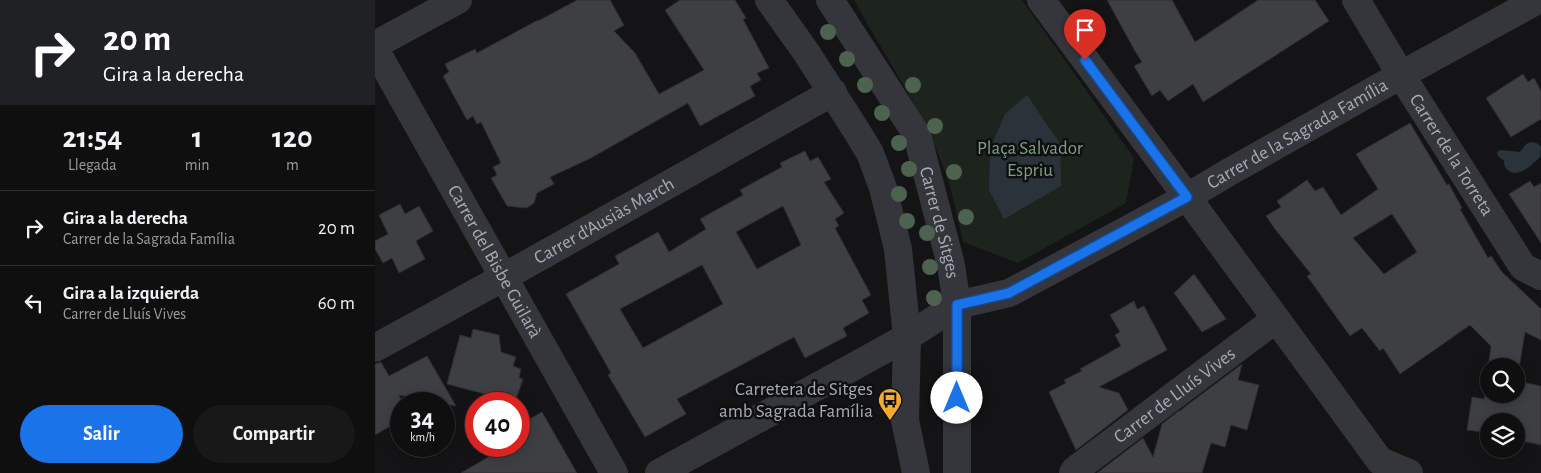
<!DOCTYPE html>
<html lang="es">
<head>
<meta charset="utf-8">
<style>
  body { margin:0; font-family:"Alegreya Sans",sans-serif; background:#181819; color:#f1f3f6; height:100vh; display:flex; flex-direction:column; font-size:19px; white-space:nowrap }
  * { box-sizing:border-box; margin:0 }
  p { font-size:16px; color:#9b9c9f }
  .icon { flex:none; width:28px; height:28px; fill:none; stroke:currentColor; stroke-width:2; stroke-linecap:round; stroke-linejoin:round }
  .map { position:relative; flex:1; overflow:hidden }
  .panel { display:flex; flex-direction:column; background:#0f0f10; width:375px }
  .panel>* { flex:none }
  .guide { background:#202124; color:#fff; overflow:hidden }
  .fabs { position:absolute; left:1105px; top:358px; display:grid; gap:10px }
  .fabs a { display:grid; place-items:center; width:45px; height:45px; border-radius:50%; background:#0f0f10; box-shadow:0 2px 12px #0003,0 0 0 1px #2f2f30; font-size:25px }
  .speed { position:absolute; left:15px; top:392px; display:flex; gap:10px; font-size:25px; font-weight:700; text-align:center }
  .speed>* { display:grid; place-content:center; width:65px; height:65px; border-radius:50%; background:#0f0f10; box-shadow:0 2px 12px #0003,0 0 0 1px #2f2f30; line-height:1 }
  .speed small { font-size:12px; font-weight:400 }
  .speed .limit { border:8px solid #d22; background:#fff; color:#111 }
  .pin { position:absolute; display:grid; place-items:center; width:42px; height:42px; color:#fff; margin:-51px -21px; border-radius:50% 50% 50% 0; rotate:-45deg; box-shadow:0 0 5px #0007 }
  .pin .icon { rotate:45deg }
  .me { position:absolute; width:55px; margin:-28px; rotate:0deg; stroke-linejoin:round; filter:drop-shadow(0 0 4px #0008) }
  .turn { display:flex; align-items:center; gap:18px; height:105px; padding:0 20px; font-size:22px }
  .turn .icon { width:65px; height:65px; stroke-width:2.5 }
  .turn b { display:block; font-size:35px; line-height:42px }
  .eta { display:flex; justify-content:space-evenly; align-items:center; height:85px; text-align:center }
  .eta b { font-size:30px; font-weight:700; line-height:35px }
  .button { display:flex; gap:10px; margin-top:auto; padding:10px 20px }
  .button a { flex:1; height:58px; border-radius:30px; background:#1a73e8; color:#fff; font-size:20px; font-weight:700; line-height:58px; text-align:center }
  .button a+a { background:#181819; color:#f1f3f6 }
  ul { padding:0; list-style:none }
  li { display:flex; align-items:center; gap:15px; height:75px; padding:0 20px; border-top:1px solid #2f2f30 }
  li div { flex:1 }
  li b { display:block; font-size:19px }
  li em { font-style:normal }
  main { display:flex; flex:1; min-height:0 }
  .map>svg:first-child { display:block }
</style>
</head>
<body>
<main>
<section class="panel">
<div class="guide">
<div class="turn"><svg class="icon" aria-label="right" viewBox="0 0 24 24"><path d="M7 20v-9h11M14 6l5 5-5 5"/></svg><div><b>20 m</b>Gira a la derecha</div></div>
</div>
<div class="eta">
<div><b>21:54</b><p>Llegada</p></div>
<div><b>1</b><p>min</p></div>
<div><b>120</b><p>m</p></div>
</div>
<ul>
<li><svg class="icon" aria-label="right" viewBox="0 0 24 24"><path d="M7 20v-9h11M14 6l5 5-5 5"/></svg><div><b>Gira a la derecha</b><p>Carrer de la Sagrada Família</p></div><em>20 m</em></li>
<li><svg class="icon" aria-label="left" viewBox="0 0 24 24"><path d="M17 20v-9H6M10 6l-5 5 5 5"/></svg><div><b>Gira a la izquierda</b><p>Carrer de Lluís Vives</p></div><em>60 m</em></li>
</ul>
<div class="button"><a>Salir</a><a>Compartir</a></div>
</section>
<div class="map">
<svg width="1166" height="473" viewBox="0 0 1166 473">
  <rect width="100%" height="100%" fill="#141416"/>
  <path fill="#1c241d" d="M 479,0 L 647,0 L 759,158 L 751,203 L 643,263 L 588,242 C 582,215 577,187 566,161 C 544,104 508,54 479,0 Z"/>
  <path fill="#2a3339" d="M 652,95 L 685,144 L 686,186 L 629,219 L 614,190 L 615,149 L 630,114 Z
    M 1156,142 L 1162,143 L 1166,147 L 1165,157 C 1158,164 1144,178 1134,171 C 1130,168 1129,166 1129,161 L 1123,156 L 1122,152 L 1126,150 L 1145,152 L 1151,144 Z"/>
  <path fill="#3e3f43" stroke="#2e2e32" fill-rule="evenodd" d="M 202,0 L 235,0 L 249,25 L 239,31 L 260,53 L 284,94 L 329,70 L 290,10 L 305,0 L 360,0 L 371,18 L 368,19 L 394,68 L 382,73 L 386,80 L 375,86 L 380,96 L 325,126 L 313,103 L 214,159 L 175,177 L 179,184 L 162,193 L 159,203 L 155,206 L 151,208 L 132,206 L 116,178 L 122,175 L 118,167 L 126,163 L 106,122 L 102,124 L 98,116 L 92,120 L 68,76 L 74,72 L 70,64 L 100,49 L 102,53 L 163,20 L 163,21 Z
    M 732,0 L 797,0 L 820,42 L 883,0 L 940,0 L 954,21 L 828,102 L 818,84 L 793,101 L 785,90 L 777,96 L 759,66 L 767,62 L 760,51 Z
    M 1148,74 L 1153,82 L 1159,78 L 1166,91 L 1166,119 L 1136,137 L 1111,98 Z
    M 1035,123 L 1072,185 L 1074,184 L 1087,208 L 1085,209 L 1113,258 L 1116,256 L 1127,272 L 1166,309 L 1166,340 L 1150,332 L 1142,381 L 1166,386 L 1166,445 L 1141,440 L 1141,421 L 1114,421 L 1114,433 L 1092,430 L 1097,397 L 1109,399 L 1116,346 L 1095,325 L 1025,374 L 1008,348 L 1005,351 L 987,328 L 975,336 L 932,276 L 936,274 L 900,229 L 891,216 L 906,207 L 902,201 L 932,180 L 940,191 L 948,187 L 966,215 L 1003,189 L 981,154 ZM 1017,214 L 1042,252 L 1009,274 L 978,238 ZM 1114,366 L 1141,366 L 1141,394 L 1114,394 Z
    M 430,151 L 435,161 L 443,157 L 456,179 L 449,182 L 469,213 L 460,219 L 464,226 L 460,228 L 496,295 L 487,300 L 494,313 L 468,328 L 472,336 L 430,358 L 419,337 L 302,399 L 311,414 L 270,437 L 233,375 L 236,373 L 191,294 L 244,264 L 240,256 L 283,232 L 294,252 L 331,229 L 325,219 L 368,195 L 365,190 L 407,167 L 405,163 ZM 408,206 L 426,245 L 382,269 L 361,232 ZM 327,265 L 348,304 L 268,348 L 245,309 Z
    M 1155,181 L 1159,187 L 1166,183 L 1166,243 L 1134,194 Z
    M 25,204 L 30,214 L 44,206 L 58,231 L 41,241 L 50,259 L 24,273 L 17,258 L 8,263 L 0,249 L 0,241 L 13,234 L 4,215 Z
    M 819,274 L 851,319 L 827,332 L 799,293 Z
    M 759,301 L 762,309 L 769,306 L 792,350 L 724,387 L 744,393 L 753,410 L 701,450 L 674,392 L 691,383 L 689,380 L 707,371 L 705,369 L 746,346 L 740,335 L 745,332 L 735,315 Z
    M 98,329 L 124,335 L 126,352 L 141,357 L 138,366 L 146,369 L 144,378 L 148,379 L 140,402 L 72,384 L 85,335 L 96,338 Z
    M 52,356 L 81,406 L 24,395 L 26,400 L 26,420 L 0,435 L 0,364 L 6,362 L 14,376 Z
    M 867,364 L 863,380 L 884,385 L 872,430 L 856,425 L 850,447 L 836,443 L 827,473 L 722,473 L 768,438 L 778,457 L 787,424 L 805,410 L 807,411 L 807,409 Z
    M 167,412 L 202,473 L 86,473 L 132,446 L 144,446 L 144,425 Z"/>
  <g fill="none" stroke-linecap="round" stroke-linejoin="round">
    <g stroke="#35363b" stroke-width="28">
      <path d="M 394,0 L 431,52 L 481,130 L 495,153 L 508,188 L 523,249 L 532,337 L 530,420 L 541,473"/>
      <path id="s1" d="M 455,0 L 542,135 L 576,265 L 582,305 L 582,473"/>
      <path d="M 666,0 L 812,197 L 1005,461 L 1034,473"/>
      <path id="s2" d="M 981,0 L 1026,75 L 1148,267 L 1166,276"/>
      <path d="M 0,45 L 83,0"/>
      <path id="s3" d="M 0,49 L 239,473"/>
      <path id="s4" d="M 0,348 L 129,277 L 458,92"/>
      <path id="s5" d="M 284,473 L 476,368 L 532,337 L 582,305 L 634,293 L 748,232 L 812,197 L 856,171 L 1026,75 L 1163,0"/>
      <path id="s6" d="M 698,473 L 700,470 L 901,319"/>
    </g>
  </g>
  <g fill="#4d624f">
    <circle cx="453" cy="32" r="8"/>
    <circle cx="472" cy="59" r="8"/>
    <circle cx="490" cy="85" r="8"/>
    <circle cx="538" cy="85" r="8"/>
    <circle cx="507" cy="113" r="8"/>
    <circle cx="560" cy="126" r="8"/>
    <circle cx="524" cy="143" r="8"/>
    <circle cx="534" cy="169" r="8"/>
    <circle cx="579" cy="172" r="8"/>
    <circle cx="524" cy="194" r="8"/>
    <circle cx="591" cy="217" r="8"/>
    <circle cx="532" cy="221" r="8"/>
    <circle cx="552" cy="233" r="8"/>
    <circle cx="555" cy="267" r="8"/>
    <circle cx="559" cy="298" r="8"/>
  </g>
  <g fill="none" stroke-linecap="round" stroke-linejoin="round">
    <g stroke="#114b97" stroke-width="12">
      <path id="route" d="M 582,398 L 582,305 L 634,293 L 812,197 L 710,60"/>
    </g>
    <use href="#route" stroke="#1a73e8" stroke-width="9"/>
  </g>
  <defs>
    <g id="bus-pin" transform="scale(1.25)"><path d="M0 17L-7.5 6A9.5 9.5 0 1 1 7.5 6Z" fill="#f2ab30" stroke="#0f0f11"/><path d="M-5-6H5V4H4V6H2V4H-2V6H-4V4H-5ZM-3.5-4V0h7V-4ZM-3.5 1.2v1.5H-2V1.2ZM2 1.2v1.5H3.5V1.2Z" fill="#111"/></g>
  </defs>
  <g fill-rule="evenodd">
    <use href="#bus-pin" x="515" y="400"/>
  </g>
  <g text-anchor="middle" dominant-baseline="central" stroke-width="5" stroke-linejoin="round" paint-order="stroke">
    <g font-size="19" fill="#a6abb6" stroke="#0f0f11">
      <text stroke="none"><textPath href="#s5" startOffset="725">Carrer de la Sagrada Família</textPath></text>
      <text stroke="none"><textPath href="#s2" startOffset="182">Carrer de la Torreta</textPath></text>
      <text stroke="none"><textPath href="#s4" startOffset="262">Carrer d'Ausiàs March</textPath></text>
      <text stroke="none"><textPath href="#s1" startOffset="251">Carrer de Sitges</textPath></text>
      <text stroke="none"><textPath href="#s3" startOffset="244">Carrer del Bisbe Guilarà</textPath></text>
      <text stroke="none"><textPath href="#s6" startOffset="128">Carrer de Lluís Vives</textPath></text>
    </g>
    <g font-size="19" fill="#7ca17e" stroke="#0f0f11">
      <text x="655" y="148">Plaça Salvador<tspan x="655" dy="22">Espriu</tspan></text>
    </g>
    <g font-size="19" fill="#a6abb6" stroke="#0f0f11" text-anchor="end">
      <text x="498" y="389">Carretera de Sitges<tspan x="498" dy="22">amb Sagrada Família</tspan></text>
    </g>
  </g>
</svg>
<div class="fabs">
<a><svg class="icon" aria-label="search" viewBox="0 0 24 24"><circle cx="10" cy="10" r="6"/><path d="M15 15l6 6"/></svg></a>
<a><svg class="icon" aria-label="layers" viewBox="0 0 24 24"><path d="M12 4l9 5-9 5-9-5zM3 14l9 5 9-5"/></svg></a>
</div>
<div class="speed"><div>34<small>km/h</small></div><div class="limit">40</div></div>
<div class="pin" style="left:710px;top:60px;background:#d93025"><svg class="icon" aria-label="arrive" viewBox="0 0 24 24"><path d="M6 21V4h12l-3 4 3 4H6"/></svg></div>
<svg class="me" style="left:582px;top:398px" viewBox="-20 -20 40 40"><circle r="19" fill="#fff"/><path d="M0-13L10 11 0 6-10 11z" fill="#1a73e8"/></svg>
</div>
</main>
</body>
</html>
